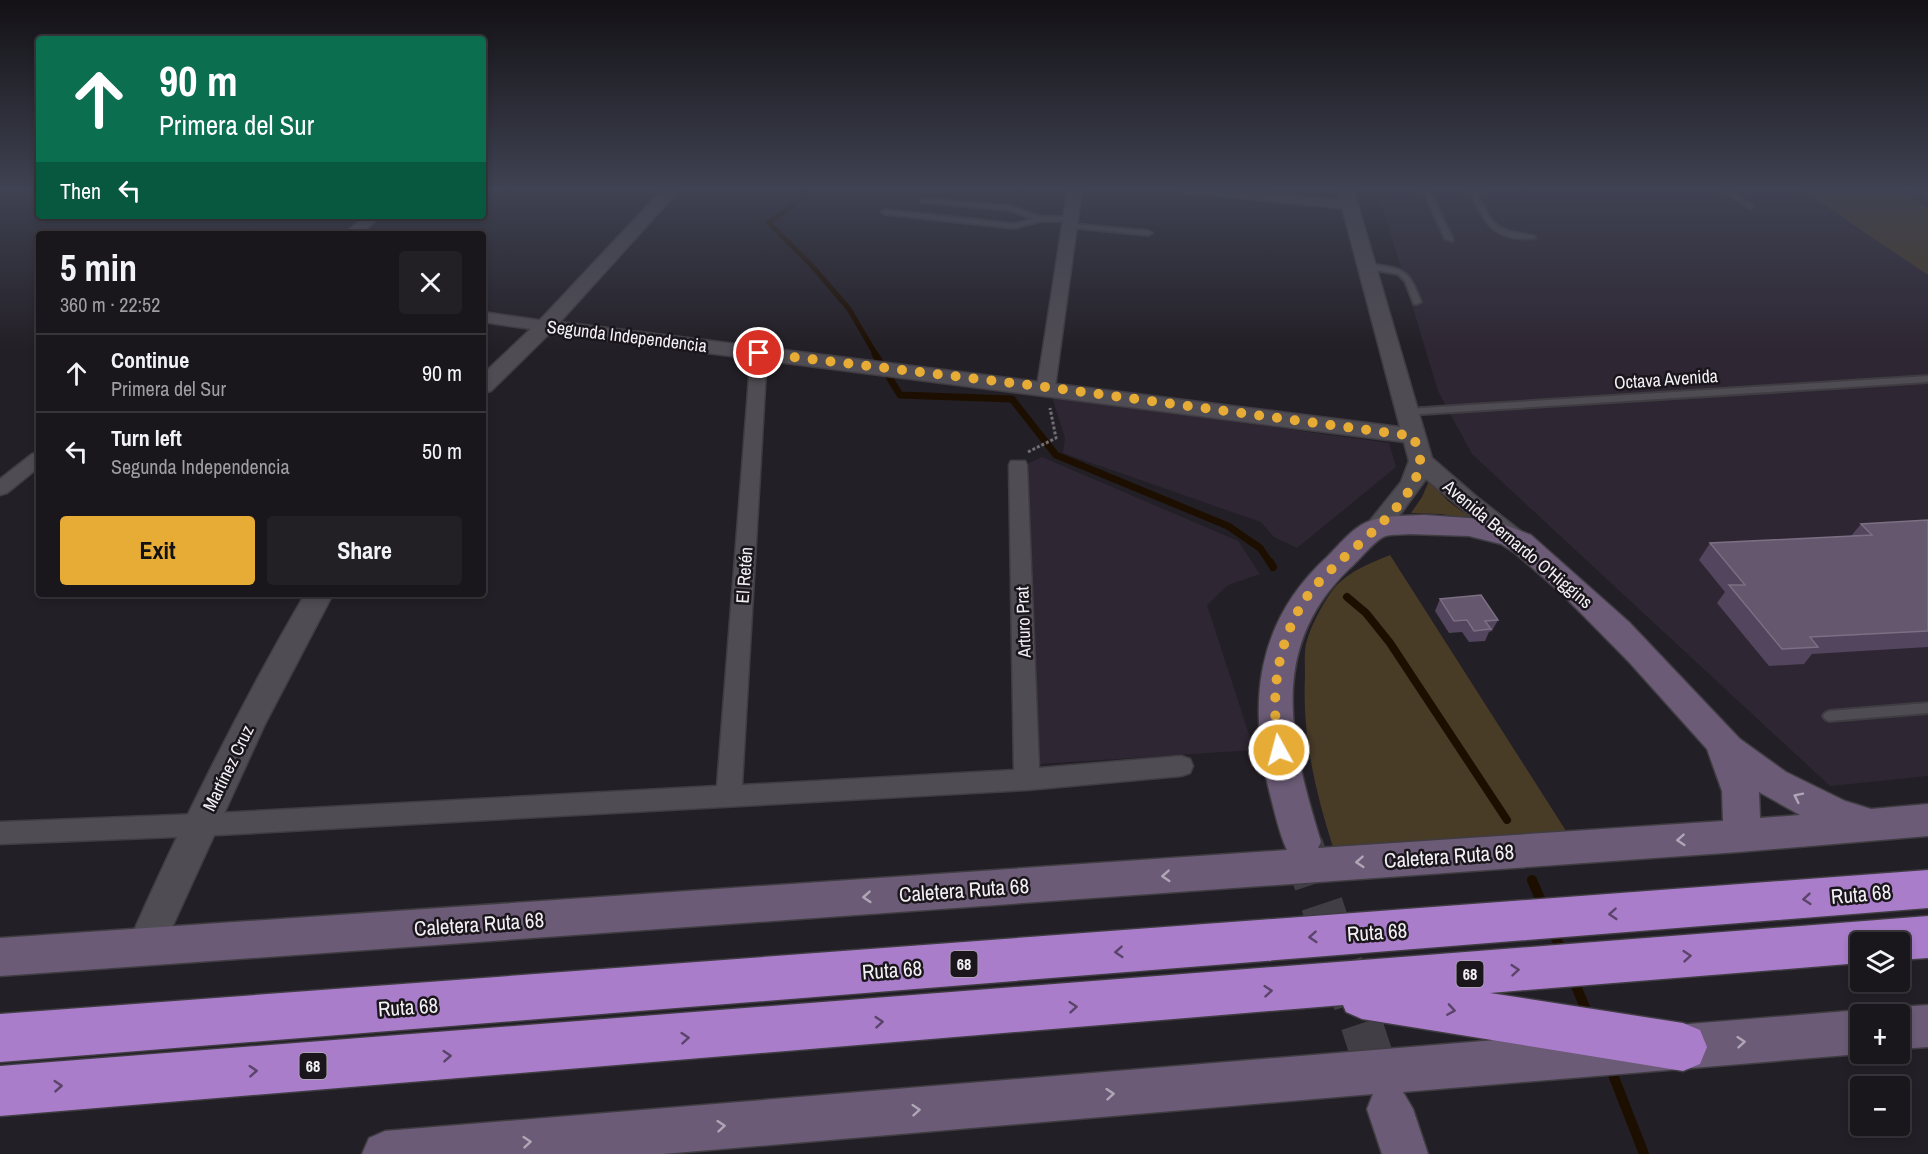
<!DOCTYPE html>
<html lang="en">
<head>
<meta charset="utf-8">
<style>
  body { margin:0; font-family:"Archivo Narrow",sans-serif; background:#232025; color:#f1f3f6; height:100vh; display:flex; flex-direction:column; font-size:22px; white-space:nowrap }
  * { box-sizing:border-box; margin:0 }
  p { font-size:20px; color:#9f9fa3 }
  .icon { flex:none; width:33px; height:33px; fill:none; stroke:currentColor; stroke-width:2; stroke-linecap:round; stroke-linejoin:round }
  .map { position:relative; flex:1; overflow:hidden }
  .drawer { position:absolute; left:36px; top:231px; width:450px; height:366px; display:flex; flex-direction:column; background:#1a171c; border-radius:6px; box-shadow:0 3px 9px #0003,0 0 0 2px #38363b }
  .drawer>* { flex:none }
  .banner { position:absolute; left:36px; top:36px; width:450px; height:183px; border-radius:6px; box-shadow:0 3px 9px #0003,0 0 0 2px #38363b; background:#0b6e4f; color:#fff; overflow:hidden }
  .fabs { position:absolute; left:1850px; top:932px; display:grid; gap:12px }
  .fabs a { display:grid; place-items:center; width:60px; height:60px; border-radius:6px; background:#1a171c; box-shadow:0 3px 9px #0003,0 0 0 2px #38363b; font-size:30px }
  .pin { position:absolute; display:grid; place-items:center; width:51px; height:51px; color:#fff; margin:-26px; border:3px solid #fff; border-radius:50%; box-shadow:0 2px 6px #0007 }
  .me { position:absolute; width:66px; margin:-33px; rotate:353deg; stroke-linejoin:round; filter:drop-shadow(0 0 4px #0008) }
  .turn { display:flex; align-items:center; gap:21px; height:126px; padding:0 24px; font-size:27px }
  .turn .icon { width:78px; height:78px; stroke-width:2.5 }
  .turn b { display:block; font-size:42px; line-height:51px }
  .then { display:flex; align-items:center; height:57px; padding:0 24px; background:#0003; gap:12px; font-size:22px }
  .round { display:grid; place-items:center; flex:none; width:63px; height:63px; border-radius:6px; background:#232025 }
  .summary { display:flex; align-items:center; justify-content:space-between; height:102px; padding:0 24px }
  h1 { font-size:36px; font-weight:700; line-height:45px }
  .action { display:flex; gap:12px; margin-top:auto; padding:12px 24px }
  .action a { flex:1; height:69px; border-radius:6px; background:#e7ac36; color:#111; font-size:24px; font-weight:700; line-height:69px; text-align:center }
  .action a+a { background:#232025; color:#f1f3f6 }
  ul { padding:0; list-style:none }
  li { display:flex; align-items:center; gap:18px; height:78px; padding:0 24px; border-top:2px solid #38363b }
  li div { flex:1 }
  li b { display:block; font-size:22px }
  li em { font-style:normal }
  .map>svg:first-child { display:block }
</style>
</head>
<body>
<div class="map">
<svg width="1928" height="1154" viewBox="0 0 1928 1154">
  <rect width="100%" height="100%" fill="#231f26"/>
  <path fill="#2e2733" d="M 1377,188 L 1928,188 L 1928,776 L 1830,786 L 1472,454 L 1438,391 Z
    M 1052,397 L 1389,443 L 1396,467 L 1297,548 L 1274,537 L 1261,522 L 1063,453 L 1065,438 Z
    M 1042,457 L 1238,541 L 1260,574 L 1228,585 L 1207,605 L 1254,750 L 1040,764 L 1029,553 L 1029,463 Z"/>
  <path fill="#493c27" d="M 1799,188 L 1897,188 L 1928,208 L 1928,275 Z
    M 1429,481 L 1448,501 L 1474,520 L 1442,514 L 1411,513 L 1422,497 Z
    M 1390,555 L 1568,834 L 1333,847 C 1315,791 1302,735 1305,676 C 1305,666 1304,654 1306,644 C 1310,627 1322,605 1332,591 C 1346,572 1369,564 1390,555 Z"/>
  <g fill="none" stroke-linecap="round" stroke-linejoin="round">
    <path stroke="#1d0f00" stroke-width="5" d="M 804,188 L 806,195 L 769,223 L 813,267 L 849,309 L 876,355"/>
    <path stroke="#1d0f00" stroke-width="7" d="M 875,354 L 900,395 L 1012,399 L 1056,455 L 1228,526 L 1260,548 L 1271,564"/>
    <path stroke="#1d0f00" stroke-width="8" d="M 1270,562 L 1273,567
      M 1347,597 L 1366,613 L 1390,643 L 1507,820"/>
    <path stroke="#1d0f00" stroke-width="10" d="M 1532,880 L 1543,906
      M 1552,929 L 1563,954
      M 1573,979 L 1589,1017
      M 1610,1067 L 1644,1154"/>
    <path stroke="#423e45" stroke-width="42" stroke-dasharray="42 21" stroke-linecap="butt" d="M 1302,844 L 1383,1089"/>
    <g stroke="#3f3c42" stroke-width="4">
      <path id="service" d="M 1422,188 L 1428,188 L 1453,239 L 1452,241 L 1445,239 Z
        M 1477,188 L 1483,188 L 1478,195 C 1496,232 1497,229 1535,236 L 1535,238 C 1497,242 1486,227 1472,195 Z
        M 1719,188 L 1727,188 L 1754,207 L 1749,208 Z
        M 924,199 L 1010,206 L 1041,217 L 1070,217 L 1073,219 L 1070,221 L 1040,221 L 1014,228 L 885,214 L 882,212 L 885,210 L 1014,224 L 1033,219 L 1009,210 L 922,202 L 921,201 Z
        M 1070,224 L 1148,231 L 1152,233 L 1148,235 L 1068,227 L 1068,225 Z
        M 1363,264 C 1370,264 1376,265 1383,266 C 1409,269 1412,279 1421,302 L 1417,304 L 1414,304 L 1405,281 L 1398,274 L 1363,268 Z
        M 1928,376 L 1928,382 L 1407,415 L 1403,412 L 1407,409 Z
        M 1928,703 L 1928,713 L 1829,721 L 1825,719 L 1823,716 L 1825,713 L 1829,711 Z"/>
    </g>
    <g stroke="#3f3c42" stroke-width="3">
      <path id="minor" d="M 1068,188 L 1082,188 L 1055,387 L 1052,391 L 1040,391 L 1037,387 Z
        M 1173,188 L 1220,188 L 1349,201 L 1356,205 L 1349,209 L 1179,192 Z
        M 1912,188 L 1928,188 L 1928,198 Z
        M 365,216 L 381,216 L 360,234 L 344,234 Z
        M 483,312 L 545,321 L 553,326 L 545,331 L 483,322 Z
        M 759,348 L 767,353 L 742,785 L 1014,770 L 1009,465 L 1011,461 L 1025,461 L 1027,465 L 1039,768 L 1181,756 L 1190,759 L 1193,766 L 1190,773 L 1181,776 L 1027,790 L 200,836 L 0,844 L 0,822 L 200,814 L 717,786 L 751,353 Z
        M 39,452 L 39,467 L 7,493 L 0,495 L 0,479 L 32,454 Z"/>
    </g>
    <g stroke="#3f3c42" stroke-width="3">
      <path id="tertiary" d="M 664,188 L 681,188 L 560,322 L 1400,427 L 1337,188 L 1353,188 L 1432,458 L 1477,497 L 1522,532 L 1526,538 L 1522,544 L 1513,547 L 1504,544 L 1426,479 L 1386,534 L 1377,537 L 1368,534 L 1364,528 L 1401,482 L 1409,461 L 1404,442 L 550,333 L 491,391 L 483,393 L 483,374 L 538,322 Z
        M 305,594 L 333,594 L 265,724 L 158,958 L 145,963 L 132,958 L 127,946 C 180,826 239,707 305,594 Z"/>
    </g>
    <g stroke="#3f3c42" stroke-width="3">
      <path id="secondary" d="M 1424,515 L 1483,519 L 1508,526 L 1531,535 L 1629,622 L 1740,739 L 1786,772 L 1845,801 L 1871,809 L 1928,804 L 1928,836 L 1739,852 L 0,976 L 0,938 L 1287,850 C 1279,833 1275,813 1270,794 C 1247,703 1256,621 1328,556 C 1340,544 1354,526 1370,521 C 1386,515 1406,516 1424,515 ZM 1409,534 L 1469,536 L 1501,544 L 1515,553 L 1561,593 L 1629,662 L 1707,749 L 1722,791 L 1723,821 L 1318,848 L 1321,842 C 1291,744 1266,649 1349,569 C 1358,562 1376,538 1386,536 C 1393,534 1402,535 1409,534 ZM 1759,792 L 1800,815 L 1760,818 Z
        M 1928,1005 L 1928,1047 L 1899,1049 L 1899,1014 L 1884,1013 L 1899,1007 Z
        M 1860,1010 L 1869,1014 L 1860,1014 L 1860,1054 L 1403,1092 L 1413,1109 L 1428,1154 L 1382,1154 L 1367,1109 L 1373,1094 L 663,1154 L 362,1154 L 369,1138 L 385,1131 Z"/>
    </g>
    <g stroke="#3f3c42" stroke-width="3">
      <path id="motorway" d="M 1928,870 L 1928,908 L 0,1062 L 0,1014 Z
        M 1928,916 L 1928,958 L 1899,960 L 1899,942 L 1860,942 L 1860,963 L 1490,993 L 1683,1023 L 1700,1030 L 1707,1047 L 1700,1064 L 1683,1071 L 1362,1019 L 1346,1012 L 1343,1005 L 0,1116 L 0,1066 Z"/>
    </g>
    <path stroke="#716e74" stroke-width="3" stroke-dasharray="3 2" stroke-linecap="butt" d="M 1028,452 L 1056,438 L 1050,408"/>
    <use href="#service" fill="#504c53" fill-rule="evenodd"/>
    <use href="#minor" fill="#504c53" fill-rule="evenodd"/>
    <use href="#tertiary" fill="#504c53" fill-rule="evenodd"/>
    <use href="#secondary" fill="#6b5b76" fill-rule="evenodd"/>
    <use href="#motorway" fill="#a97dc9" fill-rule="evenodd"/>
  </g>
  <path fill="#53455d" d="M 1928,520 L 1928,647 L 1812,654 L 1804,664 L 1769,666 L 1717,603 L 1725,592 L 1699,560 L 1710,543 L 1851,536 L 1861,524 Z
    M 1440,599 L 1498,620 L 1492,631 L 1489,632 L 1485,641 L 1469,642 L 1462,632 L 1449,633 L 1435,611 Z"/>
  <path fill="#64576e" stroke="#7b6f83" stroke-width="1.5" d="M 1928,520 L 1928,631 L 1810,637 L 1818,647 L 1782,649 L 1729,585 L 1745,585 L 1710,543 L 1872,535 L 1861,524 Z
    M 1481,595 L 1498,620 L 1485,621 L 1491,629 L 1474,631 L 1467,620 L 1454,621 L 1440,599 Z"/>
  <defs><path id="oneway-chevron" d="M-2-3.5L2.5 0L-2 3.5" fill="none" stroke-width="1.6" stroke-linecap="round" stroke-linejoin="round" transform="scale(1.5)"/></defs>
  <g stroke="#afa6b6">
    <use href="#oneway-chevron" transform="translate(1798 797) rotate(-154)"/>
    <use href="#oneway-chevron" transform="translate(1681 840) rotate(176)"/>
    <use href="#oneway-chevron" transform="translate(1360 862) rotate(176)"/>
    <use href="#oneway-chevron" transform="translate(1166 876) rotate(176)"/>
    <use href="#oneway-chevron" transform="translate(867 897) rotate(176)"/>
    <use href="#oneway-chevron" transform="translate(1741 1042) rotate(-5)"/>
    <use href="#oneway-chevron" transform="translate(1110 1094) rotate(-5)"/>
    <use href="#oneway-chevron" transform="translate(916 1110) rotate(-5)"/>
    <use href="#oneway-chevron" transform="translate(721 1126) rotate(-5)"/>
    <use href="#oneway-chevron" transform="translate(527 1142) rotate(-5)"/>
  </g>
  <g stroke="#5a446a">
    <use href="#oneway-chevron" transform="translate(1807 899) rotate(175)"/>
    <use href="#oneway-chevron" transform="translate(1613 914) rotate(176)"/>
    <use href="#oneway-chevron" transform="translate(1313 937) rotate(176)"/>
    <use href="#oneway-chevron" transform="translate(1119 952) rotate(176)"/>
    <use href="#oneway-chevron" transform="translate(1687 956) rotate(-5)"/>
    <use href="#oneway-chevron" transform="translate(1515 970) rotate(-5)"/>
    <use href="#oneway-chevron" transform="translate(1268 991) rotate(-5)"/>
    <use href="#oneway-chevron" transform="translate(1073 1007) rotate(-5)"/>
    <use href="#oneway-chevron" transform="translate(1451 1010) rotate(9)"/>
    <use href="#oneway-chevron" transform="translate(879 1022) rotate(-5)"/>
    <use href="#oneway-chevron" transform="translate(685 1038) rotate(-5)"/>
    <use href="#oneway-chevron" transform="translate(447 1056) rotate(-4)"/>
    <use href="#oneway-chevron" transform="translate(253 1071) rotate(-4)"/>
    <use href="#oneway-chevron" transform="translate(58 1086) rotate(-4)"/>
  </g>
  <linearGradient id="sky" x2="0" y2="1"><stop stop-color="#131115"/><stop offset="0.54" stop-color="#3f4252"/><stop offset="1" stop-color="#3f4252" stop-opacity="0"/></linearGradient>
  <rect width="1928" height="350" fill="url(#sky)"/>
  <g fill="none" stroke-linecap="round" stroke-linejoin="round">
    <path stroke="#e7ac36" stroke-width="10" stroke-dasharray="0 18" d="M 759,353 L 1046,387 L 1413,436 C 1416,444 1421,455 1420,463 C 1414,512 1331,558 1304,601 C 1276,646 1270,697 1279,750"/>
  </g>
  <g text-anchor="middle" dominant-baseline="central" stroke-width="5" stroke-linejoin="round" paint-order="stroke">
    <g fill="#1a161c" stroke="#b2afb4" stroke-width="1.5">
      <rect x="950.5" y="951" width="27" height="26" rx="4.5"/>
      <rect x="1456.5" y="961" width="27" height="26" rx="4.5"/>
      <rect x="299.5" y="1053" width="27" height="26" rx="4.5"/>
    </g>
    <g font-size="16" font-weight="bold" fill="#f3f0f5">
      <text x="964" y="964">68</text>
      <text x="1470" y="974">68</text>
      <text x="313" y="1066">68</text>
    </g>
    <g font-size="18" fill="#f3f0f5" stroke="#1a161c">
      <text transform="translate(627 336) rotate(7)">Segunda Independencia</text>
      <text transform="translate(1666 379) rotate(-4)">Octava Avenida</text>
      <text transform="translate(1518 544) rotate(40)">Avenida Bernardo O'Higgins</text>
      <text transform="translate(744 575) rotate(-86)">El Retén</text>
      <text transform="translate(1023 622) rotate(-92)">Arturo Prat</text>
      <text transform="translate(228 768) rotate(-64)">Martínez Cruz</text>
    </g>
    <g font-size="21" fill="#f3f0f5" stroke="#1a161c">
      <text transform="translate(1449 856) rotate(-4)">Caletera Ruta 68</text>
      <text transform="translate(964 890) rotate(-4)">Caletera Ruta 68</text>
      <text transform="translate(1861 894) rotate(-5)">Ruta 68</text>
      <text transform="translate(479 924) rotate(-4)">Caletera Ruta 68</text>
      <text transform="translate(1377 932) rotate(-4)">Ruta 68</text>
      <text transform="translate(892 970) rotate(-4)">Ruta 68</text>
      <text transform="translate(408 1007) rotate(-4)">Ruta 68</text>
    </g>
  </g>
</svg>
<div class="fabs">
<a><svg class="icon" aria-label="layers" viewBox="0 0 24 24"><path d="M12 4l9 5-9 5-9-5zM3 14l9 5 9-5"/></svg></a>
<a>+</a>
<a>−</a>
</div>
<div class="pin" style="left:759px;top:353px;background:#d93025"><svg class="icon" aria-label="arrive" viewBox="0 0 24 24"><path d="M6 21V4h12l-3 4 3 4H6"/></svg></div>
<svg class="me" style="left:1279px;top:750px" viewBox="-20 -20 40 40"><circle r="17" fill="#e7ac36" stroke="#fff" stroke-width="3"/><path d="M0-11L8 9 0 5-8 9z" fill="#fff"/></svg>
<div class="banner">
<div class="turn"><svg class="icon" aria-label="ahead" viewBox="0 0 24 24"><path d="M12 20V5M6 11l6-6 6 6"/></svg><div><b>90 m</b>Primera del Sur</div></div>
<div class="then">Then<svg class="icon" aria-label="left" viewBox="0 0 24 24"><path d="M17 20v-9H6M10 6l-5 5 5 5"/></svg></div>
</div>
<section class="drawer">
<div class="summary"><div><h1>5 min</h1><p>360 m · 22:52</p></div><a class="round"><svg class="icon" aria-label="close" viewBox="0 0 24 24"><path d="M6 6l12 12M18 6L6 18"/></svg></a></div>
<ul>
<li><svg class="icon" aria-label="ahead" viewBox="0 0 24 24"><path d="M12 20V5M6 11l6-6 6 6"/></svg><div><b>Continue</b><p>Primera del Sur</p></div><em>90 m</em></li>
<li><svg class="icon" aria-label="left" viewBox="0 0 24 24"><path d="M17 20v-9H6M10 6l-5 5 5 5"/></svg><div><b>Turn left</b><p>Segunda Independencia</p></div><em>50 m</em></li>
</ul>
<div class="action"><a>Exit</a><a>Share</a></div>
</section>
</div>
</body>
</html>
